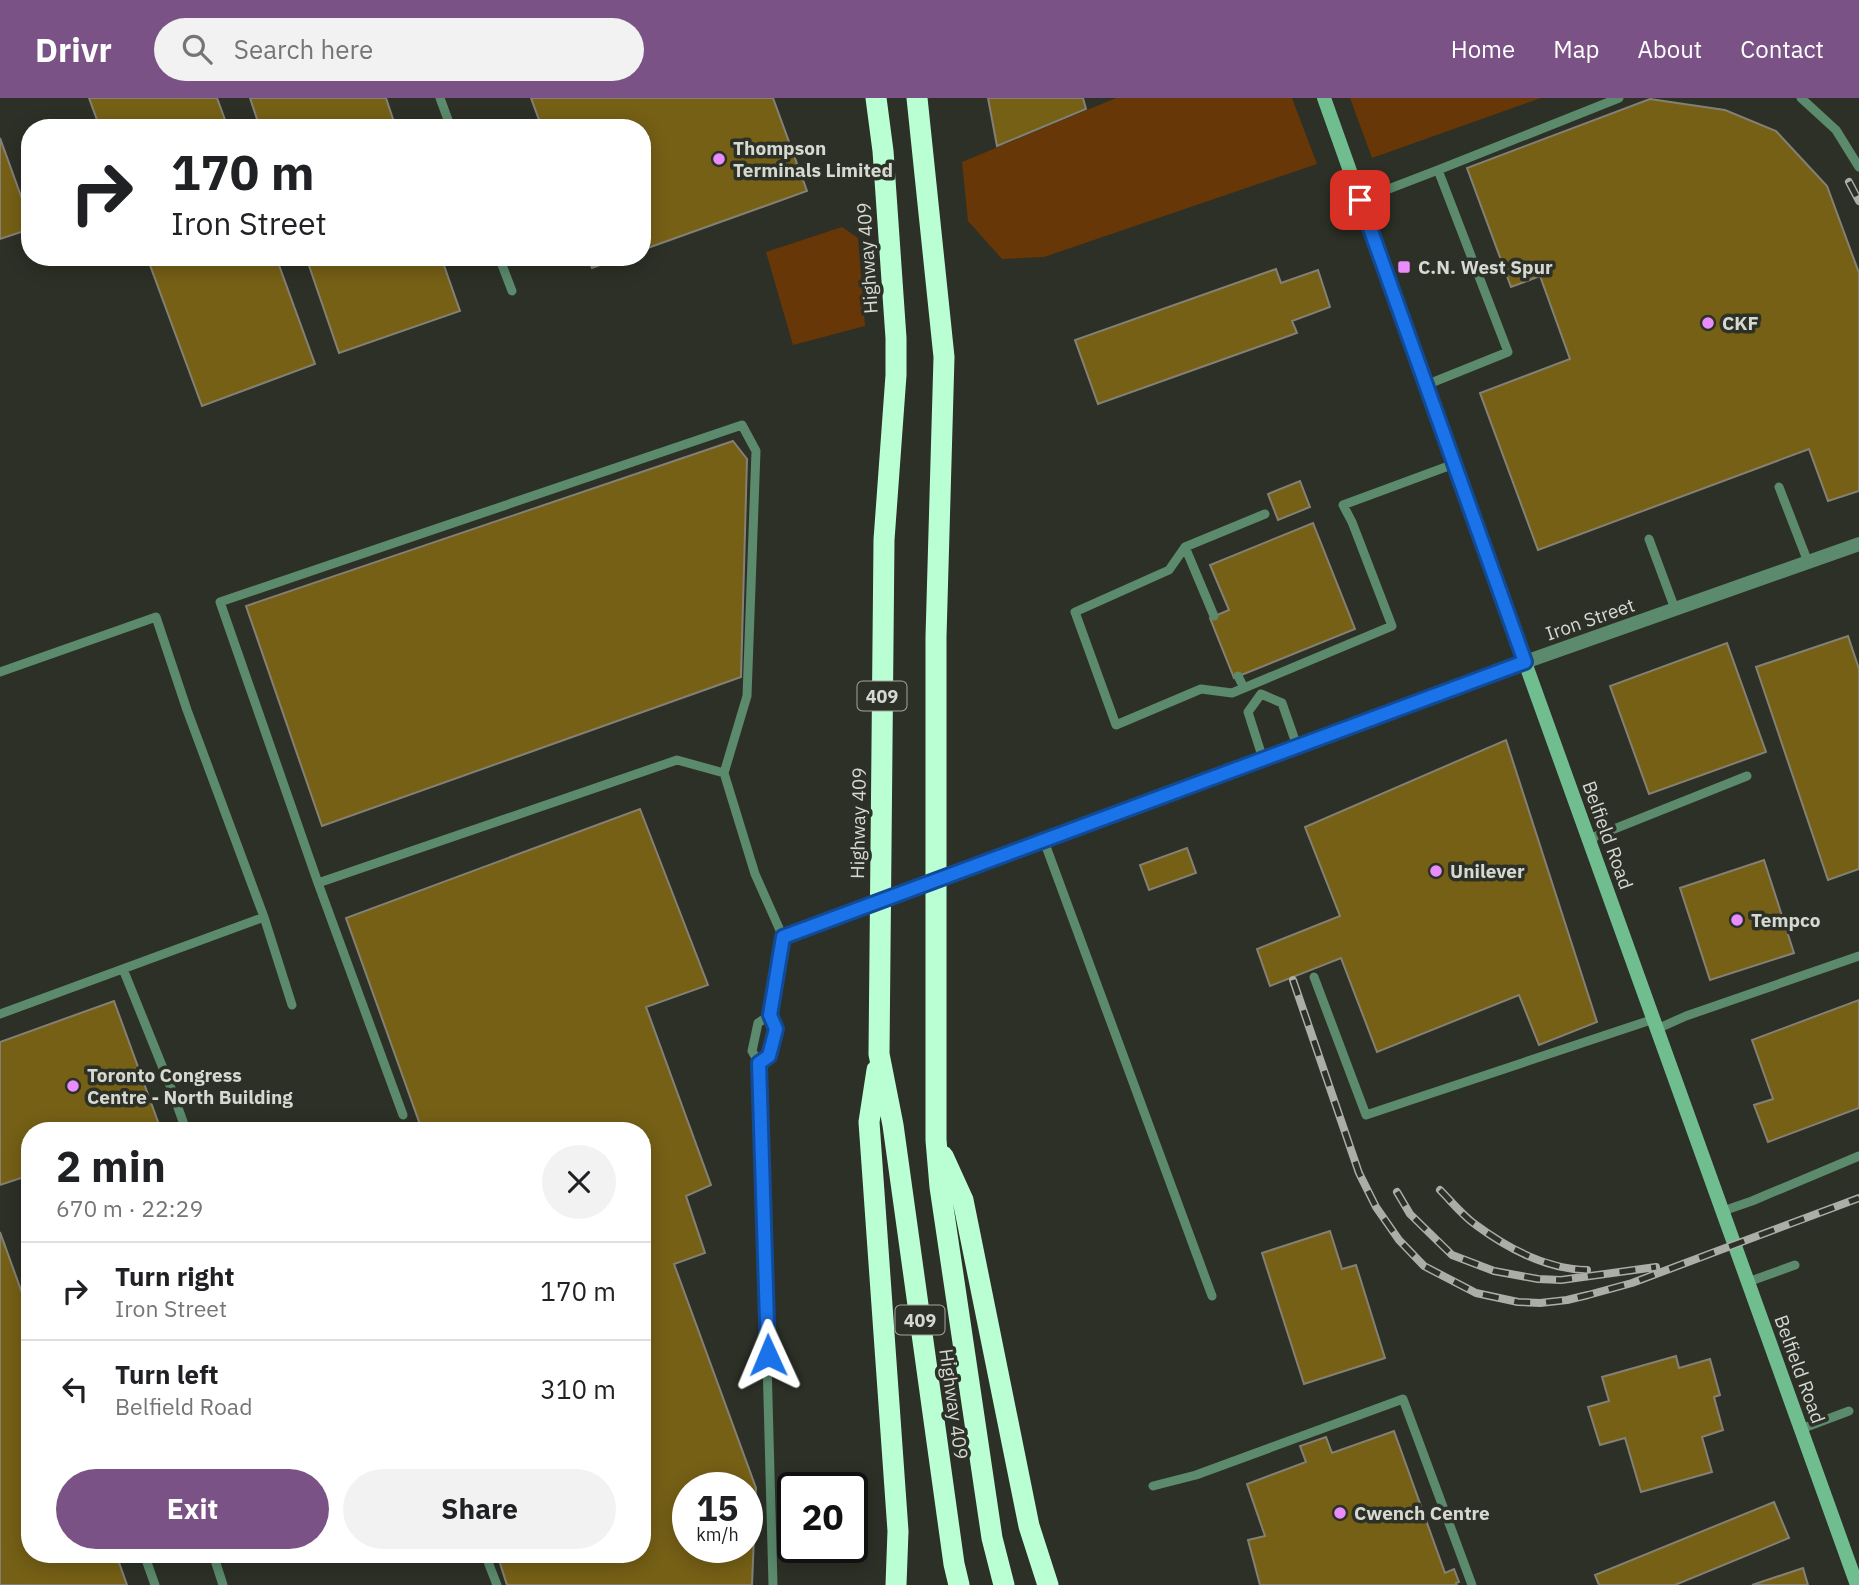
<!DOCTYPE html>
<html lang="en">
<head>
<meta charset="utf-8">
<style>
  body { margin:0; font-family:"IBM Plex Sans",sans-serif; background:#f2f2f2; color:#202124; height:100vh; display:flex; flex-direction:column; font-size:26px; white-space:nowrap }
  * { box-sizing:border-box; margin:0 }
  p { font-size:23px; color:#757577 }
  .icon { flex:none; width:38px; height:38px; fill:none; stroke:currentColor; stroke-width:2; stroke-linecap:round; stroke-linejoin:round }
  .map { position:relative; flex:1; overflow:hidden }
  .sheet { position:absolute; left:21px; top:1024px; width:630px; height:441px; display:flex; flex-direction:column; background:#fff; border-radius:28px; box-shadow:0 4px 18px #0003 }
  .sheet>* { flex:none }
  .top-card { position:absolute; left:21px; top:21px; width:630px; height:147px; border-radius:28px; box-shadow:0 4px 18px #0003; background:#fff; color:#202124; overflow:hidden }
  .speed { position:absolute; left:672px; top:1374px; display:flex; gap:14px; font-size:35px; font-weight:700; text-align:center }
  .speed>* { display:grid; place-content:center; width:91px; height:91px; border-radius:50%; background:#fff; box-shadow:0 4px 18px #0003; line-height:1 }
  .speed small { font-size:18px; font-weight:400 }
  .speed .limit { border:4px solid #111; border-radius:10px; background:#fff; color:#111 }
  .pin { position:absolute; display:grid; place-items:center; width:60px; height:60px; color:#fff; margin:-30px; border-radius:14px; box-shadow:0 4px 10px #0006 }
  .me { position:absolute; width:77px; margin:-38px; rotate:359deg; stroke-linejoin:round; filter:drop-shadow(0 0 5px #0008) }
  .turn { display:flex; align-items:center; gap:24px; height:147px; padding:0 35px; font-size:32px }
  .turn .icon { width:91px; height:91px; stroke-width:2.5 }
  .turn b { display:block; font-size:49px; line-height:60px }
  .round { display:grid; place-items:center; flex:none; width:74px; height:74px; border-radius:37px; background:#f2f2f2 }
  .head { display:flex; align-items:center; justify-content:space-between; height:119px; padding:0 35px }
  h1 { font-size:42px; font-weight:700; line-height:52px }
  .primary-button { display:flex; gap:14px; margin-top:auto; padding:14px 35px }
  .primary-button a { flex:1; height:80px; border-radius:42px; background:#7b5285; color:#fff; font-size:28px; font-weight:700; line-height:80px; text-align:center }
  .primary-button a+a { background:#f2f2f2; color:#202124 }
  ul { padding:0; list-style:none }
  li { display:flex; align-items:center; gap:21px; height:98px; padding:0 35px; border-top:2px solid #e0e0e0 }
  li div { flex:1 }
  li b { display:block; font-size:26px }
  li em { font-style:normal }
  header { display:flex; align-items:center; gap:42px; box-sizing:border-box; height:98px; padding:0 35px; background:#7b5285; color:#fff }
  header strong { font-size:33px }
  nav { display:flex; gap:38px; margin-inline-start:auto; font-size:24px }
  .search { width:490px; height:63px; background:#f2f2f2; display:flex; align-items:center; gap:18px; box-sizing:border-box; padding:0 24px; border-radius:38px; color:#757577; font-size:26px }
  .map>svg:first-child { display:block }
</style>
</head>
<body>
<header>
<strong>Drivr</strong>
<div class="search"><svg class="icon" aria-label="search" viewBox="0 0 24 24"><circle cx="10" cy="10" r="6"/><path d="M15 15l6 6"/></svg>Search here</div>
<nav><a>Home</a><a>Map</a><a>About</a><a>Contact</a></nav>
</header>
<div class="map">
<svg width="1859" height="1487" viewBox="0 0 1859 1487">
  <rect width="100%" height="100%" fill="#2c3026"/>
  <path fill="#683707" d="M 1116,0 L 1292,0 L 1317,66 L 1044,159 L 1002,161 L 968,123 L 962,64 Z
    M 1350,0 L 1541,0 L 1372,60 Z
    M 842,129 L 858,140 L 865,228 L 793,247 L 766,154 Z"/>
  <path fill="#766016" stroke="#848075" stroke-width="2" fill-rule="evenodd" d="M 89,0 L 217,0 L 228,30 L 100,30 Z
    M 250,0 L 386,0 L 396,30 L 260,30 Z
    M 531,0 L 773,0 L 807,93 L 642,152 L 642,30 L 542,30 Z
    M 988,0 L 1083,0 L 1086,11 L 997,48 Z
    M 1650,1 L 1725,12 L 1776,33 L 1827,88 L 1859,175 L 1859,393 L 1828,403 L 1809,351 L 1538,452 L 1480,295 L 1570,261 L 1540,178 L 1511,189 L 1467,70 Z
    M 0,40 L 30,123 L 30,131 L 0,141 Z
    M 147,159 L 276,159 L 315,266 L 202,308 Z
    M 306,159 L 441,159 L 460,213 L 339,255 Z
    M 588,159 L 622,159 L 592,170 Z
    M 1276,171 L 1281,185 L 1318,172 L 1330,209 L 1292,223 L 1297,235 L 1098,306 L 1075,242 Z
    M 733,343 L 747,361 L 741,579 L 322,728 L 246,508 Z
    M 1300,383 L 1310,409 L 1278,422 L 1268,396 Z
    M 1313,425 L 1355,531 L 1234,580 L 1210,520 L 1229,512 L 1210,467 Z
    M 1848,538 L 1859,571 L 1859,771 L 1828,782 L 1756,569 Z
    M 1727,545 L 1766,654 L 1649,696 L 1610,588 Z
    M 1506,642 L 1597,924 L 1539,947 L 1519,897 L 1377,954 L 1341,860 L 1270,888 L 1257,851 L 1340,818 L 1305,729 Z
    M 640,711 L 708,887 L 646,909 L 711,1087 L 686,1098 L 705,1155 L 674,1166 L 756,1390 L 752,1487 L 507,1487 L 497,1456 L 642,1456 L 642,1032 L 422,1032 L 346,820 ZM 688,1390 L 747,1390 L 747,1449 L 688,1449 Z
    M 1187,750 L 1196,775 L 1149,792 L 1140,767 Z
    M 1764,762 L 1794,855 L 1710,882 L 1680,790 Z
    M 1859,902 L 1859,1010 L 1768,1044 L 1754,1007 L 1773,1001 L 1752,942 Z
    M 114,903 L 161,1032 L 30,1032 L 30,1077 L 0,1087 L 0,944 Z
    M 1330,1133 L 1342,1171 L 1356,1167 L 1385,1260 L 1304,1286 L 1262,1155 Z
    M 0,1134 L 30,1217 L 30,1456 L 116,1456 L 127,1487 L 0,1487 Z
    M 1676,1258 L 1679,1270 L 1710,1261 L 1720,1297 L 1714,1299 L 1723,1332 L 1702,1339 L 1712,1374 L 1641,1394 L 1625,1340 L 1600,1347 L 1588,1309 L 1609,1303 L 1602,1279 Z
    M 1394,1333 L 1445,1475 L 1454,1471 L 1459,1484 L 1456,1485 L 1457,1487 L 1260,1487 L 1248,1442 L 1265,1438 L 1247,1386 L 1306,1364 L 1300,1348 L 1326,1339 L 1332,1355 Z
    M 1774,1404 L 1789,1440 L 1675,1487 L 1599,1487 L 1595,1477 Z
    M 1803,1470 L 1808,1487 L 1752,1487 Z"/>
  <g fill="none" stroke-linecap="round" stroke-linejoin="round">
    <path stroke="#5b8a6c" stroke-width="9" d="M 440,0 L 451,30
      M 1801,0 L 1836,32 L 1859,69
      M 1438,72 L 1619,0
      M 1360,102 L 1438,72 L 1508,254 L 1426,287
      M 499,159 L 512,193
      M 1779,389 L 1808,464
      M 1265,416 L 1185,449 L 1169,472 L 1075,514 L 1116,627 L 1201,591 L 1232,595 L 1392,528 L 1352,424 L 1343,407 L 1454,366
      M 1649,441 L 1675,511
      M 1185,449 L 1214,518
      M 0,574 L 156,519 L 187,612 L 264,819 L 0,916
      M 1238,578 L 1244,590
      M 1261,596 L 1248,614 L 1263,661
      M 1261,596 L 1282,605 L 1297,648
      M 1589,741 L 1747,678
      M 1044,743 L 1212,1198
      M 318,785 L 220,504 L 742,327 L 756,353 L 747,598 L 724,675
      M 264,819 L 292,907
      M 123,871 L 171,990 L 186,1032
      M 1314,879 L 1366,1017 L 1654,921
      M 770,917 L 758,925 L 752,953 L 759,965 L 773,1487
      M 1657,931 L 1686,918 L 1859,858
      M 403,1017 L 318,785 L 677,662 L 724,675 L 755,776 L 783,839 L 770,917 L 776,931 L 769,958 L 759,965
      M 1723,1113 L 1752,1103 L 1859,1058
      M 1748,1184 L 1795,1167
      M 1801,1331 L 1849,1313
      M 1153,1388 L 1196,1377 L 1403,1301 L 1472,1487
      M 144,1456 L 155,1487
      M 213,1456 L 223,1487
      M 485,1456 L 497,1487"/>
    <path stroke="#5b8a6c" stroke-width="14" d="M 783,839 L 1525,564 L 1859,446"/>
    <path stroke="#70be8f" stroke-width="14" d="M 1324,0 L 1513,531 L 1857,1487"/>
    <path stroke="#baffd3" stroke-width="21" d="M 876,0 L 883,53 L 896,240 L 896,277 L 884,442 L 879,956 L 893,1027 L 954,1466 L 959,1487
      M 917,0 L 944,259 L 936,539 L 936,1042 L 940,1089 L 992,1440 L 1004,1487
      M 877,972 L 869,1024 L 898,1433 L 896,1487
      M 943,1058 L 963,1102 L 1029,1428 L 1048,1487"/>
    <g stroke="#abada6" stroke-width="8">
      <path id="rail" d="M 1849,84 L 1859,103
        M 1293,882 L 1359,1075 L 1376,1109 L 1399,1142 L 1424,1168 L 1476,1195 L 1518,1204 L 1540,1205 L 1567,1202 L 1588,1197 L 1632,1185 L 1859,1100
        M 1440,1092 C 1452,1104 1463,1118 1476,1127 C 1507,1150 1547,1171 1587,1172
        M 1397,1094 L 1410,1116 L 1452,1157 L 1494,1173 L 1538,1181 L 1561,1182 L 1656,1169"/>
    </g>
    <use href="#rail" stroke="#2c3026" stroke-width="5" stroke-dasharray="16" stroke-linecap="butt"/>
  </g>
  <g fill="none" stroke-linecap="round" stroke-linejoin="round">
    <g stroke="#114b97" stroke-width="18">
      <path id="route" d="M 768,1257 L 759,965 L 769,958 L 776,931 L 770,917 L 783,839 L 1525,564 L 1360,102"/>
    </g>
    <use href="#route" stroke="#1a73e8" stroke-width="12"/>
  </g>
  <g fill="#ea8dfc" stroke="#2c3026" stroke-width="2.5">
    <circle cx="719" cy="61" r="7"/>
    <rect x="1397" y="162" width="14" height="14" rx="3.5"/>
    <circle cx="1708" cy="225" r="7"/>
    <circle cx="1436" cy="773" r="7"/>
    <circle cx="1737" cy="822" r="7"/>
    <circle cx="73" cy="988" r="7"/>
    <circle cx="1340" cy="1415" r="7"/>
  </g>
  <g text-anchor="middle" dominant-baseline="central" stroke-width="7" stroke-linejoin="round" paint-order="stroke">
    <g fill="#2c3026" stroke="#a3a69e" stroke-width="2">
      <rect x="857.5" y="583.5" width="49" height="29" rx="5"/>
      <rect x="895.5" y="1207.5" width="49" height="29" rx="5"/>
    </g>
    <g font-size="18" font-weight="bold" fill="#d6d8d2">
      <text x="882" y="598">409</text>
      <text x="920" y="1222">409</text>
    </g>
    <g font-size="19" font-weight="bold" fill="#d6d8d2" stroke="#2c3026" text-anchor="start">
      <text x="733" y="50">Thompson<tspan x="733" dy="22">Terminals Limited</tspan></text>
      <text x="1418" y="169">C.N. West Spur</text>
      <text x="1722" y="225">CKF</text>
      <text x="1450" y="773">Unilever</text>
      <text x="1751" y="822">Tempco</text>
      <text x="87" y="977">Toronto Congress<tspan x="87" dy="22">Centre - North Building</tspan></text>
      <text x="1354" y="1415">Cwench Centre</text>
    </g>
    <g font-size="19" fill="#d6d8d2" stroke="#2c3026">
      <text transform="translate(867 160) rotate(-94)">Highway 409</text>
      <text transform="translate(1590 521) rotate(-19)">Iron Street</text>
      <text transform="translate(858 725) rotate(-89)">Highway 409</text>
      <text transform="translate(1608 737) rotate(70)">Belfield Road</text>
      <text transform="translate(1800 1271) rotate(70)">Belfield Road</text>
      <text transform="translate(954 1306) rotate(82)">Highway 409</text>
    </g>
  </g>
</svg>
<div class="speed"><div>15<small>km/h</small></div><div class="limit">20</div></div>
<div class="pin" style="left:1360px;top:102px;background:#d93025"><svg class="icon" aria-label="arrive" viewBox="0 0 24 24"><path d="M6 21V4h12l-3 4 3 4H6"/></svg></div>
<svg class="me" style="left:768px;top:1257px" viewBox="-20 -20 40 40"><path d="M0-17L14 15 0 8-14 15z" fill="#1a73e8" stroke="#fff" stroke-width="4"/></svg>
<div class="top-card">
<div class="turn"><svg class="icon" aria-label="right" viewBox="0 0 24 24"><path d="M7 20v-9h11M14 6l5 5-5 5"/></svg><div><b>170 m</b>Iron Street</div></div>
</div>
<section class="sheet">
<div class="head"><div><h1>2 min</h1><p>670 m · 22:29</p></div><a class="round"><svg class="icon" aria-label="close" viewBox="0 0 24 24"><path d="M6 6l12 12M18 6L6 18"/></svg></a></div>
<ul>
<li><svg class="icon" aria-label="right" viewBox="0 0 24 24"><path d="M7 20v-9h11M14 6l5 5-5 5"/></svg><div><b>Turn right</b><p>Iron Street</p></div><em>170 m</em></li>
<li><svg class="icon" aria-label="left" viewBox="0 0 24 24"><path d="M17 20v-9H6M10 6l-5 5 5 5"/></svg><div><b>Turn left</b><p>Belfield Road</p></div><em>310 m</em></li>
</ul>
<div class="primary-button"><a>Exit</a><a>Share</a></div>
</section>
</div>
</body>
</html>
